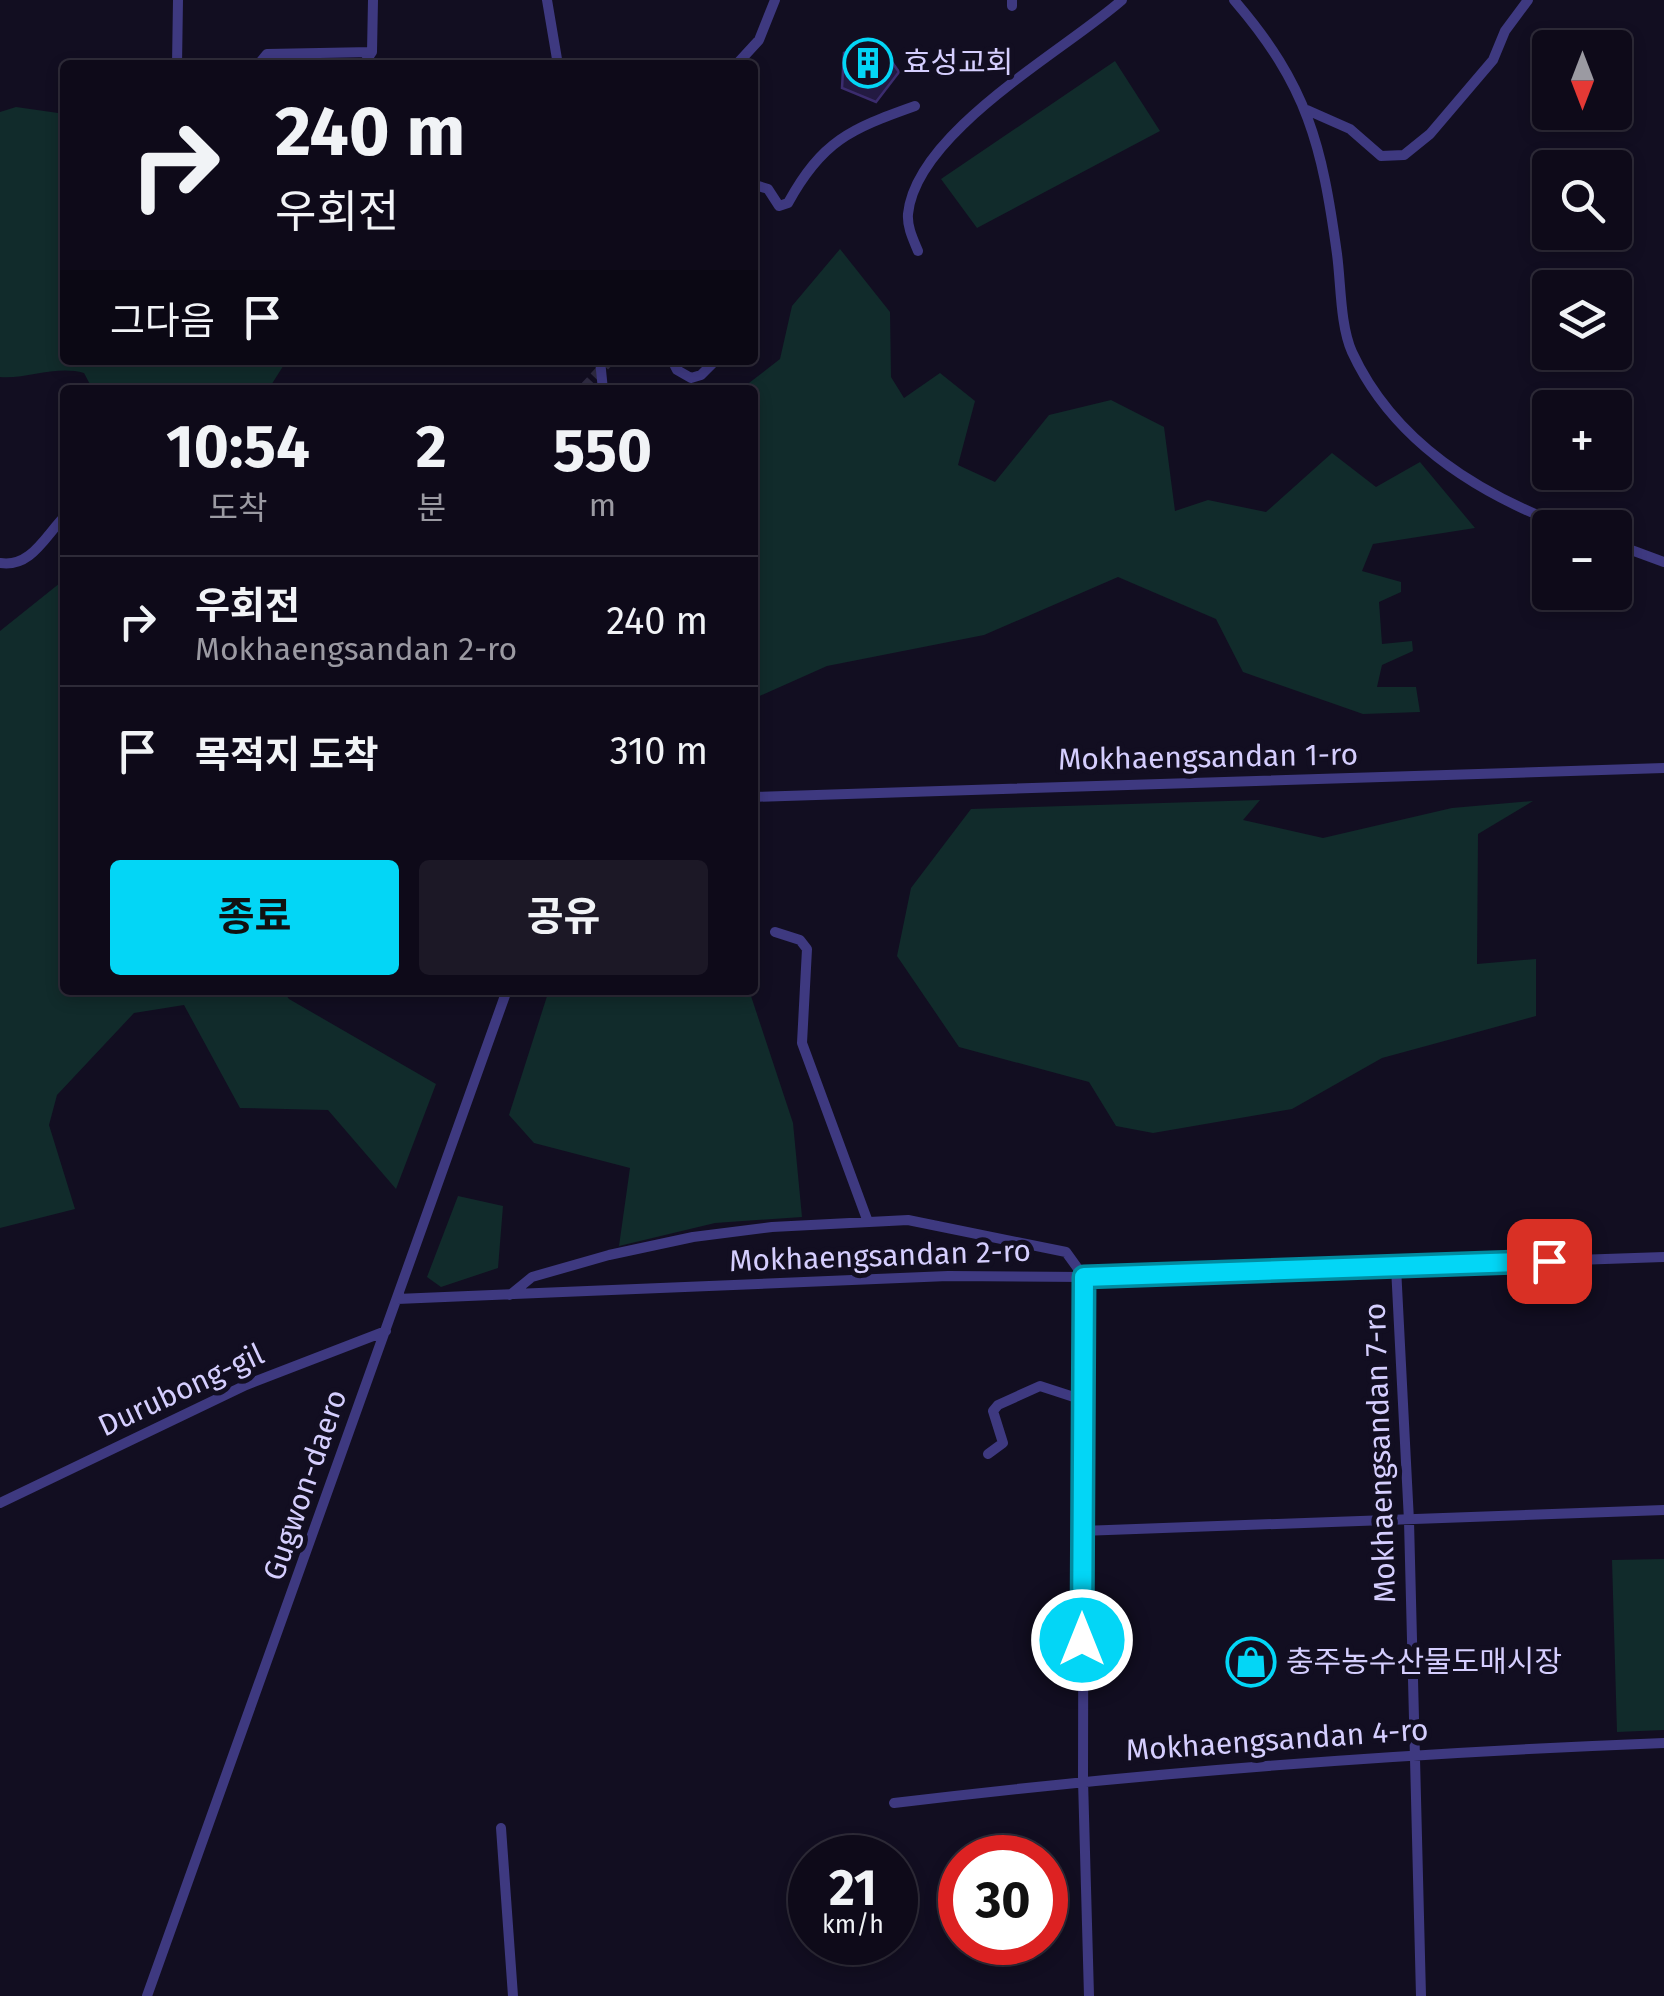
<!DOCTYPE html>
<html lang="ko">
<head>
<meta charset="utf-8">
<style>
  body { margin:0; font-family:"Fira Sans","Noto Sans KR",sans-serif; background:#1c1826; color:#f1f3f6; height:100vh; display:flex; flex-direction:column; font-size:38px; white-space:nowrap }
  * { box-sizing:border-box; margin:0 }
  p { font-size:32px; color:#9b9aa2 }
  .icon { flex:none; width:55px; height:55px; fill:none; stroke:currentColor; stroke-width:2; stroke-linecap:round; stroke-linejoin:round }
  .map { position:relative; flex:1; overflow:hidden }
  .panel { position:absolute; left:60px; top:385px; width:698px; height:610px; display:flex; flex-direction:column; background:#0e0a19; border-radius:10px; box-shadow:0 5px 15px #0003,0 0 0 2px #2e2b38 }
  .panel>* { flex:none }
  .banner { position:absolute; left:60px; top:60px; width:698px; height:305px; border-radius:10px; box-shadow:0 5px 15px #0003,0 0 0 2px #2e2b38; background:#0e0a19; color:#f1f3f6; overflow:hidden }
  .needle { width:65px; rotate:180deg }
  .fabs { position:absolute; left:1532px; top:30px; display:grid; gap:20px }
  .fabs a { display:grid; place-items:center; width:100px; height:100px; border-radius:10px; background:#0e0a19; box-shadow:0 5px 15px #0003,0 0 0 2px #2e2b38; font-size:50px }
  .speed { position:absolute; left:788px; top:1835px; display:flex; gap:20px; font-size:50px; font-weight:700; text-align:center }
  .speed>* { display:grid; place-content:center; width:130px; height:130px; border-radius:50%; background:#0e0a19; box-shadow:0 5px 15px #0003,0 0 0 2px #2e2b38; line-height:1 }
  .speed small { font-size:25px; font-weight:400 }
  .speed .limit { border:15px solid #d22; background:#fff; color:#111 }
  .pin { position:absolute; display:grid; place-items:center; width:85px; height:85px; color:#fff; margin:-42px; border-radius:20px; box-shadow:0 5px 15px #0006 }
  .me { position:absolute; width:110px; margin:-55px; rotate:0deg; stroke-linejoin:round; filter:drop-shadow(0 0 8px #0008) }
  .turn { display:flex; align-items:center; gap:35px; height:210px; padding:0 50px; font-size:45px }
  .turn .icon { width:130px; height:130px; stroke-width:2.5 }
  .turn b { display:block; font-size:70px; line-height:85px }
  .then { display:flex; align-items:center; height:95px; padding:0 50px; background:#0003; gap:20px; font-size:38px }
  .eta { display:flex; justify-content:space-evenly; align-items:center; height:170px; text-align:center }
  .eta b { font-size:60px; font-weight:700; line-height:70px }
  .primary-button { display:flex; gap:20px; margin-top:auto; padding:20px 50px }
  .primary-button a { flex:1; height:115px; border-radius:10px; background:#03d6f6; color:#111; font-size:40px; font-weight:700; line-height:115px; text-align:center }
  .primary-button a+a { background:#1c1826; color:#f1f3f6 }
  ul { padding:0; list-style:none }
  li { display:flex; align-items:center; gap:30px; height:130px; padding:0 50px; border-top:2px solid #2e2b38 }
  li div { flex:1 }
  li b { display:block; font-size:38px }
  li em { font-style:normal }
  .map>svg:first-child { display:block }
</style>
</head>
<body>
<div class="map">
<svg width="1664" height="1996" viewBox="0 0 1664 1996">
  <rect width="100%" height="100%" fill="#120e21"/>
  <path fill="#112b2b" d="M 1115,61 L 1160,131 L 977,228 L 941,179 Z
    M 16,107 L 65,114 L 65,360 L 287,360 L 268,390 L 93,390 L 84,373 C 56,365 29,379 0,377 L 0,112 Z
    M 840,249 L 890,312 L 891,377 L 904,398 L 940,373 L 975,401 L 958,465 L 995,482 L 1049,415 L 1111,400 L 1164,427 L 1175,511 L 1208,500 L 1266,512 L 1332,453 L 1376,487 L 1420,462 L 1475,528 L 1373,544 L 1362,571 L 1401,582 L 1401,592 L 1379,602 L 1382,644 L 1412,641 L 1413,651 L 1382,665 L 1377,687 L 1416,687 L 1420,712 L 1363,714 L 1243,672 L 1216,619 L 1118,577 L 984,635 L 827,666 L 753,699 L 756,429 L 749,383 L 780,359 L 792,306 Z
    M 65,579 L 65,990 L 282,990 L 289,999 L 436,1084 L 396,1189 L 328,1110 L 240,1108 L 184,1005 L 134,1013 L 57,1095 L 49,1125 L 75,1209 L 0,1228 L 0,631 Z
    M 1260,800 L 1243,820 L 1323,838 L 1452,808 L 1533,801 L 1478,834 L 1477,964 L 1536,959 L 1536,1016 L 1382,1058 L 1292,1109 L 1153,1133 L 1116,1126 L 1089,1082 L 959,1047 L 897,956 L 911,888 L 971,809 Z
    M 549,990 L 720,990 L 721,995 L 751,996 L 793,1123 L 802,1217 L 715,1223 L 619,1246 L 630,1168 L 534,1143 L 509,1115 Z
    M 458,1196 L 503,1206 L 498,1268 L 441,1287 L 427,1277 Z
    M 1664,1559 L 1664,1730 L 1617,1732 L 1612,1560 Z"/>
  <path fill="#231a42" stroke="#3b2c6e" stroke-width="2.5" d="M 877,41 L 899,72 L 876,102 L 842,88 L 844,53 Z"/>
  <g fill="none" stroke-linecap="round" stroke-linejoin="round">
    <path stroke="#2f2b42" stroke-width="10" stroke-dasharray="10 5" stroke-linecap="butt" d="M 584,388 L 610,360"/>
    <path stroke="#3e3980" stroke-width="10" d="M 547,0 L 558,65
      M 1012,0 L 1012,6
      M 1234,0 C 1308,86 1322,145 1337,254 C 1341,283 1340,325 1352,352 C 1394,443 1480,495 1570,528
      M 177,65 L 178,0
      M 258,65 L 267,54 L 372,52
      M 363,65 L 372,52 L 373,0
      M 736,65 L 759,40 L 775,0
      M 1307,110 L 1350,129 L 1381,156 L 1404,155 L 1430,134 L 1493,60 L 1505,31 L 1528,0
      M 752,184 L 768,189 L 779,206 L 788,203 C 822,141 850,129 915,106
      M 918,251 C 913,239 907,227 908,214 C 916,132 1064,51 1122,0
      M 752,311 L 755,307
      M 600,360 L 603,390
      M 672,360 L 677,370 L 691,378 L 701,375 L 716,360
      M 583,390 L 584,388
      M 1615,544 L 1664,562
      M 0,563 C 31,568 45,536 65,516
      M 752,797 L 1664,768
      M 775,932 L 800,940 L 807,949 L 802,1043 L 868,1222
      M 1396,1267 L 1409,1521 L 1421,1996
      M 510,1295 L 532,1277 L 609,1255 L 693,1237 L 772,1227 L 908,1220 L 1066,1252 L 1084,1277 L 1083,1780 L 1089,1996
      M 397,1299 L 948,1276 L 1084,1277 L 1664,1257
      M 988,1454 L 1003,1443 L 993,1411 L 998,1405 L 1040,1386 L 1080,1399
      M 0,1503 L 246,1385 L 386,1331
      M 1081,1531 L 1664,1510
      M 894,1803 C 1150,1772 1406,1753 1664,1743
      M 501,1828 L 513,1996
      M 147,1996 L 507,990"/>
  </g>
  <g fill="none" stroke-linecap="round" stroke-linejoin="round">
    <g stroke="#028ba0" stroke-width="25">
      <path id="route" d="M 1082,1640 L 1084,1277 L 1549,1261"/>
    </g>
    <use href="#route" stroke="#03d6f6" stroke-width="18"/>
  </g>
  <defs>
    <g id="building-ring" transform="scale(2.5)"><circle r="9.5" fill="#120e21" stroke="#03d6f6" stroke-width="1.5"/><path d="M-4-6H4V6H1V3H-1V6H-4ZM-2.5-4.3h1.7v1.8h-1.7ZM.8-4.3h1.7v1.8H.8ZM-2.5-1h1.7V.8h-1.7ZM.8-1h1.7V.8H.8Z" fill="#03d6f6"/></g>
    <g id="shop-ring" transform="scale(2.5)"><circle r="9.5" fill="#120e21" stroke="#03d6f6" stroke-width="1.5"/><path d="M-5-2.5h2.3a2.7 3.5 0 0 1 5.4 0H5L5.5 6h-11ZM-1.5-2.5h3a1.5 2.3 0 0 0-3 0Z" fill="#03d6f6"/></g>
  </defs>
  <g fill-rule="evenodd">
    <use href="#building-ring" x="868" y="63"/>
    <use href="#shop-ring" x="1251" y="1662"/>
  </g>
  <g text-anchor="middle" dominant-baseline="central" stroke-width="10" stroke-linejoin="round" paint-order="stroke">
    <g font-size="30" fill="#d5cefe" stroke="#120e21" text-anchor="start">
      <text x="903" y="63">효성교회</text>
      <text x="1286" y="1662">충주농수산물도매시장</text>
    </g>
    <g font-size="30" fill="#d5cefe" stroke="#120e21">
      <text transform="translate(1208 757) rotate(-1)">Mokhaengsandan 1-ro</text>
      <text transform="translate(880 1256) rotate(-2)">Mokhaengsandan 2-ro</text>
      <text transform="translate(181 1390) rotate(-25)">Durubong-gil</text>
      <text transform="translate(1380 1453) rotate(-92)">Mokhaengsandan 7-ro</text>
      <text transform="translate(305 1485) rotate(-71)">Gugwon-daero</text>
      <text transform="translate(1277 1740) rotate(-4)">Mokhaengsandan 4-ro</text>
    </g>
  </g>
</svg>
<div class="fabs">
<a><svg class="needle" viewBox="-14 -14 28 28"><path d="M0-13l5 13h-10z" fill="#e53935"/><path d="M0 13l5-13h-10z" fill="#9b9aa2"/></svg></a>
<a><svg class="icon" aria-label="search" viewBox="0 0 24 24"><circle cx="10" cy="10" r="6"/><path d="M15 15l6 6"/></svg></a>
<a><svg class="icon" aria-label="layers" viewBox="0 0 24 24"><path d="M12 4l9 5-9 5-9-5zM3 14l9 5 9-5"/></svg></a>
<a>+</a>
<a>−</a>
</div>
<div class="speed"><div>21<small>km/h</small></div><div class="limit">30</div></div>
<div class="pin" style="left:1549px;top:1261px;background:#d93025"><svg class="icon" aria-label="arrive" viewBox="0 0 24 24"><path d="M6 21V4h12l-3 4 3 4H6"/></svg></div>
<svg class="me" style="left:1082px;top:1640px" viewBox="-20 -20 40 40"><circle r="17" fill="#03d6f6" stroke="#fff" stroke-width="3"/><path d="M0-11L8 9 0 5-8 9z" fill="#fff"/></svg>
<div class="banner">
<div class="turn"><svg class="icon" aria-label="right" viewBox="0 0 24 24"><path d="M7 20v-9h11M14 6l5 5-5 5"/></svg><div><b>240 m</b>우회전</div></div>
<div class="then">그다음<svg class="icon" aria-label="arrive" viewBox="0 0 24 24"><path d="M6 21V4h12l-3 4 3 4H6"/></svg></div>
</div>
<section class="panel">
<div class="eta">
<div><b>10:54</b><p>도착</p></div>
<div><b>2</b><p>분</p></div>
<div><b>550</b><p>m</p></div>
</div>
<ul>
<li><svg class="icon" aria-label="right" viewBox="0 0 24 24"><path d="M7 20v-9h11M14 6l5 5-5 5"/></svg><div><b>우회전</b><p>Mokhaengsandan 2-ro</p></div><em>240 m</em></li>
<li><svg class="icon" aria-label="arrive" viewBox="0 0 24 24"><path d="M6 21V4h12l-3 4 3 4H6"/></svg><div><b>목적지 도착</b></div><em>310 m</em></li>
</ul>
<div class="primary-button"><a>종료</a><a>공유</a></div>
</section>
</div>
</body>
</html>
